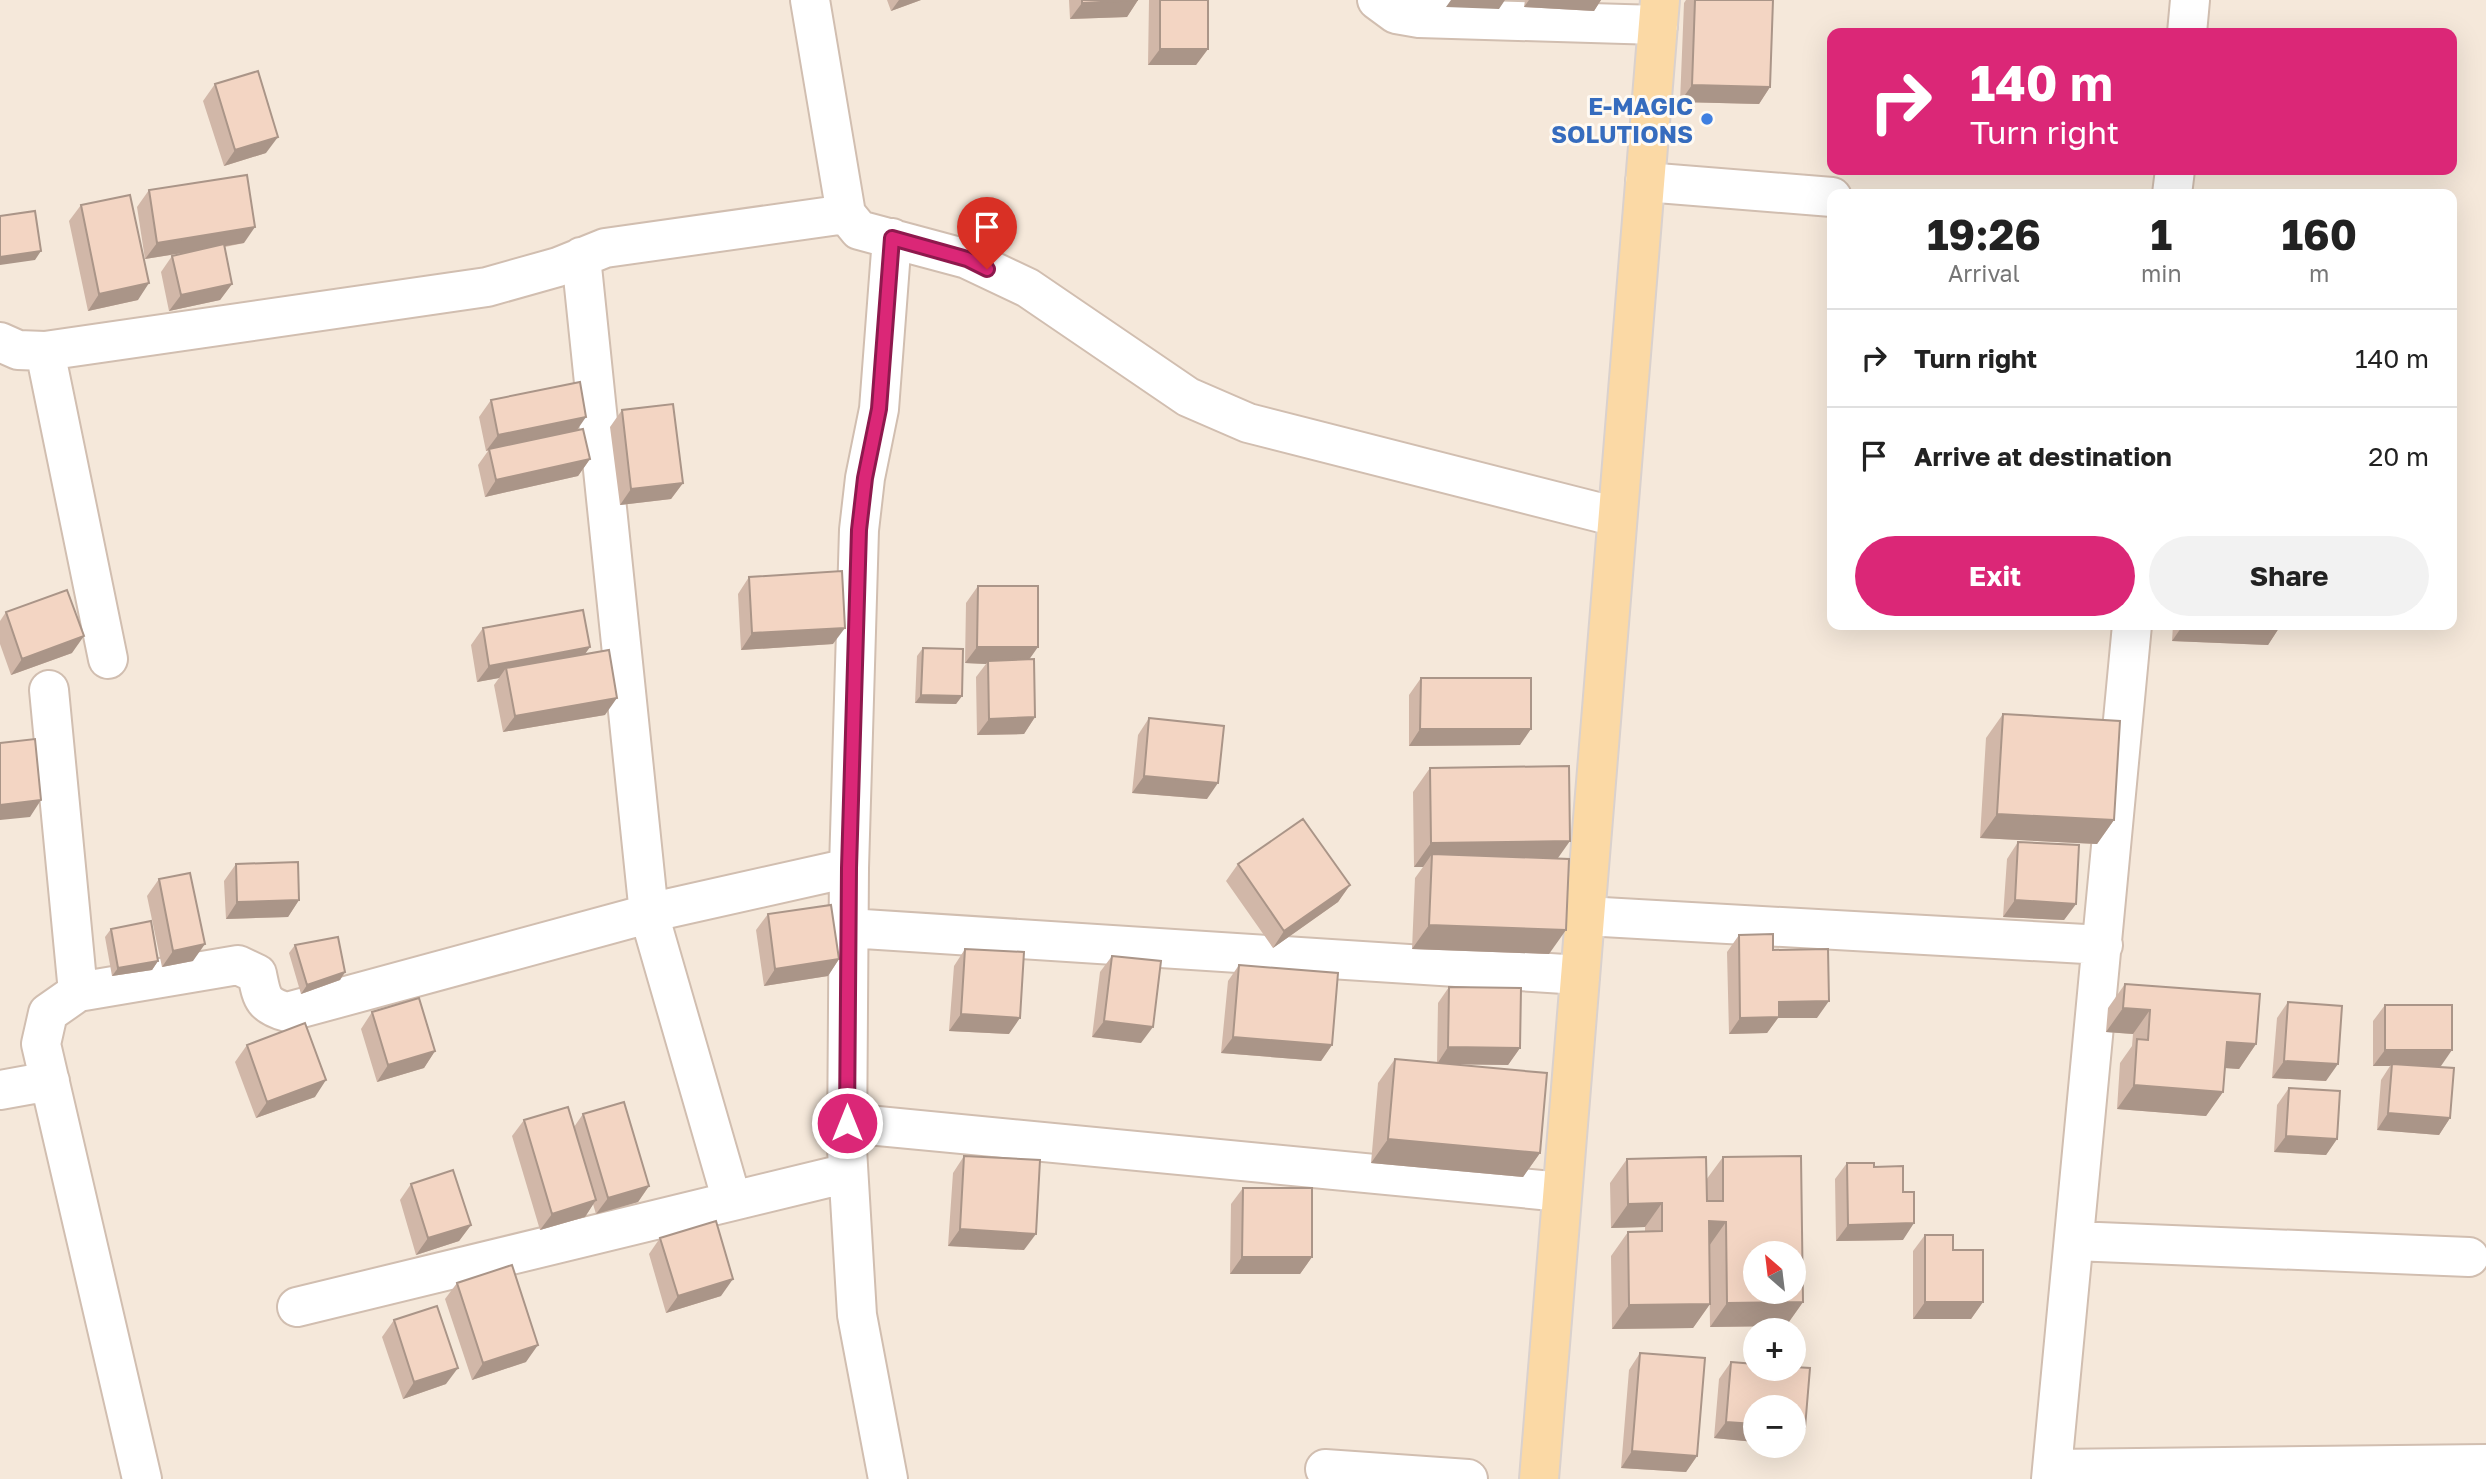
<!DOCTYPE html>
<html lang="en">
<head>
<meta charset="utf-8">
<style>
  body { margin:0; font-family:"Golos Text",sans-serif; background:#f2f2f2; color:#222; height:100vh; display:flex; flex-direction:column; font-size:26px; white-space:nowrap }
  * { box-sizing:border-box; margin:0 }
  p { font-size:23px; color:#767676 }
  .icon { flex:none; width:38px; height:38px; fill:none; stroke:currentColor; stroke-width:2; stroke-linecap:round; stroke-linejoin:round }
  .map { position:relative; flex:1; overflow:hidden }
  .details { position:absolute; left:1827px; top:189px; width:630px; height:441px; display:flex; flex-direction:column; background:#fff; border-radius:14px; box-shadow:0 7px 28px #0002 }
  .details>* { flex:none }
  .guide { position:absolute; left:1827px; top:28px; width:630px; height:147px; border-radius:14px; box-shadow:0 7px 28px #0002; background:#db2777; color:#fff; overflow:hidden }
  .needle { width:46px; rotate:332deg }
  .controls { position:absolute; left:1743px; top:1241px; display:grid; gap:14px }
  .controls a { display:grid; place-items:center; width:63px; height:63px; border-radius:50%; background:#fff; box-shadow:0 7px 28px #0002; font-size:35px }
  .pin { position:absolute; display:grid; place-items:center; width:60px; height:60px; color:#fff; margin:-72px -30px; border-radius:50% 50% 50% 0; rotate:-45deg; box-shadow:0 0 7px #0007 }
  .pin .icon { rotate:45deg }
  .me { position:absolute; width:77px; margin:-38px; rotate:0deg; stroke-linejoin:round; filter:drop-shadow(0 0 5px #0008) }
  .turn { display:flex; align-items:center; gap:24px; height:147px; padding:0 28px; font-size:32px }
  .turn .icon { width:91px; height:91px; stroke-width:2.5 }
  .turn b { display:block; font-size:49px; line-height:60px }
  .eta { display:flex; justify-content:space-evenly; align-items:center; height:119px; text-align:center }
  .eta b { font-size:42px; font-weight:700; line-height:49px }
  .action { display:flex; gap:14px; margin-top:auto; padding:14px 28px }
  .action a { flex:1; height:80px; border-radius:42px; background:#db2777; color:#fff; font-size:28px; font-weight:700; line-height:80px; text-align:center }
  .action a+a { background:#f2f2f2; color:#222 }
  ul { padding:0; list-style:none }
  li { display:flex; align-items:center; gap:21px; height:98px; padding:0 28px; border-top:2px solid #e0e0e0 }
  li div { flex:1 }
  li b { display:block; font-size:26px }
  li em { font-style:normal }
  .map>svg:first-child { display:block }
</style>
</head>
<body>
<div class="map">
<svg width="2486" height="1479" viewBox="0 0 2486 1479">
  <rect width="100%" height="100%" fill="#fdf6ec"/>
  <path fill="#f5e8da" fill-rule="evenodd" d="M 0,0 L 2486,0 L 2486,1479 L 0,1479 ZM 1832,33 L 2452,33 L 2452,170 L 1832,170 ZM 1832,194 L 2452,194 L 2452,625 L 1832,625 ZM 1755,1253 L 1794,1253 L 1794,1292 L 1755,1292 ZM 1755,1330 L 1794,1330 L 1794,1368 L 1755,1368 ZM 1755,1407 L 1794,1407 L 1794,1446 L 1755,1446 Z"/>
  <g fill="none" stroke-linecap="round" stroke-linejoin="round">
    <g stroke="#d1beb0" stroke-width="42">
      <path id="minor" d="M 810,0 L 846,214 L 859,230 L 967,259 L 1028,288 L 1188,397 L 1248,423 L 1617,517
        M 1377,0 L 1396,14 L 1419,18 L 1658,25
        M 2187,33 L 2190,0
        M 1645,182 L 1832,197
        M 2172,194 L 2175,170
        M 581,257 L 649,914 L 732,1201
        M 0,342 L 18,350 L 45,351 L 487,287 L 558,267 L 605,248 L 846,214
        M 45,351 L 108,659
        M 49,690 L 78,992
        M 1585,916 L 2103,945
        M 848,928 L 1580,975
        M 0,1090 L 50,1081
        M 847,1123 L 1562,1192
        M 2074,1241 L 2469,1257
        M 297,1307 L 848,1173
        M 1325,1469 L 1468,1479
        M 2052,1469 L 2486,1464
        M 142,1479 L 41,1044 L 48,1013 L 78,992 L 238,965 L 257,974 C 262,998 262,1005 287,1012 L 666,909 L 849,868
        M 888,1479 L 857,1315 L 847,1149 L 849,868 L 859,530 L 865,478 L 879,409 L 892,238
        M 2051,1479 L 2132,625"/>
    </g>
    <g stroke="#dad1cd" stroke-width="42">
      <path id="major" d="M 1539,1479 L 1660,0"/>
    </g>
    <use href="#minor" stroke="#fff" stroke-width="38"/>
    <use href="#major" stroke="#fbd9a5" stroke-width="38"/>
  </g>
  <path fill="#d1b7a8" d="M 887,0 L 921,0 L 891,11 Z
    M 1069,0 L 1138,0 L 1127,17 L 1070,19 Z
    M 1149,0 L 1208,0 L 1208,49 L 1196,65 L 1148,65 Z
    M 1525,0 L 1601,0 L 1594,11 L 1524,7 Z
    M 1686,0 L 1773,0 L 1770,87 L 1759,104 L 1680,102 L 1684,3 Z
    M 215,84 L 266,153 L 224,166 L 203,101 Z
    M 149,190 L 244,243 L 225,247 L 232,284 L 220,300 L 169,311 L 161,272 L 172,256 L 183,253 L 145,259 L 137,207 Z
    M 81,205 L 138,300 L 88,311 L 69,221 Z
    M 491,400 L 577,430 L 590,459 L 578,476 L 485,497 L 478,465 L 488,451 L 486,451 L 479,417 Z
    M 622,410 L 683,483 L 671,499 L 620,505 L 610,427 Z
    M 749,577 L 833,644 L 741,650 L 738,594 Z
    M 978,586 L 1029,659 L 1035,717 L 1024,734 L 977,735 L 976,677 L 986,664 L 965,663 L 966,603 Z
    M 6,612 L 72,653 L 11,675 L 0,644 L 0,621 Z
    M 2173,625 L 2280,625 L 2279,628 L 2268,645 L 2172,641 Z
    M 483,628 L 590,647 L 584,654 L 605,715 L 503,732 L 494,685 L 499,678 L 477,682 L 471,645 Z
    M 923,648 L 962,696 L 956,704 L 915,703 L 917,656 Z
    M 1421,678 L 1520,745 L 1409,746 L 1409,695 Z
    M 2003,714 L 2114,820 L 2097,844 L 1980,838 L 1986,738 Z
    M 1149,718 L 1207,799 L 1132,793 L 1138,735 Z
    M 1430,768 L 1557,859 L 1549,954 L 1412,949 L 1415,878 L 1423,867 L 1414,867 L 1413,792 Z
    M 2018,842 L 2076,904 L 2064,920 L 2003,917 L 2007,859 Z
    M 236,864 L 299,900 L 288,917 L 226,919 L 224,881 Z
    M 1238,864 L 1350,885 L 1338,902 L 1273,948 L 1226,881 Z
    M 159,879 L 193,961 L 162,967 L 147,896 Z
    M 768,914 L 839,959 L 828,976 L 764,986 L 756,930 Z
    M 111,929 L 158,961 L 152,970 L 112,976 L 105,937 Z
    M 1739,935 L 1773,950 L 1817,1018 L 1778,1018 L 1767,1033 L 1729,1034 L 1727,952 Z
    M 295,945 L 345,972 L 340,980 L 301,994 L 289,953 Z
    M 965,949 L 1009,1034 L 949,1031 L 954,966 Z
    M 1112,956 L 1141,1043 L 1092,1037 L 1100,972 Z
    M 1239,965 L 1332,1045 L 1321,1061 L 1221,1053 L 1228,981 Z
    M 2125,984 L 2256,1044 L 2239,1069 L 2225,1068 L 2223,1092 L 2206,1116 L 2117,1109 L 2120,1063 L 2132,1046 L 2133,1034 L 2106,1032 L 2108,1008 Z
    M 1449,987 L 1520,1048 L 1508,1065 L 1447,1064 L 1540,1153 L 1523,1177 L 1371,1163 L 1378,1083 L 1395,1059 L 1437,1063 L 1438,1003 Z
    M 2288,1002 L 2326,1081 L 2272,1078 L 2277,1018 Z
    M 2385,1005 L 2441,1066 L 2427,1066 L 2450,1118 L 2439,1135 L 2377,1130 L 2381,1080 L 2390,1066 L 2373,1066 L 2373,1021 Z
    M 372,1012 L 435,1051 L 424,1068 L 377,1082 L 361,1029 Z
    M 247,1045 L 315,1097 L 256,1118 L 235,1062 Z
    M 2289,1088 L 2337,1139 L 2326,1155 L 2274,1152 L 2277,1105 Z
    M 583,1114 L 649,1186 L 638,1202 L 596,1214 L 593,1204 L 585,1217 L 540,1230 L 512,1136 L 524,1120 L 574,1127 Z
    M 964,1156 L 1024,1250 L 948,1246 L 953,1173 Z
    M 1723,1157 L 1803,1302 L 1786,1326 L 1710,1327 L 1709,1246 L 1710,1304 L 1693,1328 L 1612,1329 L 1611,1256 L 1628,1232 L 1645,1232 L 1645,1227 L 1611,1228 L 1610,1183 L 1627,1159 L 1706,1180 Z
    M 1847,1163 L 1874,1167 L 1903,1240 L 1836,1241 L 1835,1179 Z
    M 411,1184 L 471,1225 L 459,1241 L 416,1255 L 400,1200 Z
    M 1243,1188 L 1312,1257 L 1300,1274 L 1230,1274 L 1231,1204 Z
    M 1925,1235 L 1953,1250 L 1983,1302 L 1971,1319 L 1913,1319 L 1913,1251 Z
    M 660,1238 L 721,1296 L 666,1313 L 649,1254 Z
    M 457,1283 L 526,1362 L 472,1380 L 445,1299 Z
    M 394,1320 L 446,1384 L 403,1399 L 382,1337 Z
    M 1640,1353 L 1697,1456 L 1686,1472 L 1621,1468 L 1629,1370 Z
    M 1731,1362 L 1755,1364 L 1755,1368 L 1794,1368 L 1794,1367 L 1810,1368 L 1805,1428 L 1794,1444 L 1794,1407 L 1755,1407 L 1755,1442 L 1714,1438 L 1719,1379 Z"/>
  <path fill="#aa9588" d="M 899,0 L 921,0 L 891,11 Z
    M 1138,0 L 1127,17 L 1070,19 L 1082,3 Z
    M 1451,0 L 1505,0 L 1499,9 L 1446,7 Z
    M 1529,0 L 1601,0 L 1594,11 L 1524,7 Z
    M 1160,49 L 1208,49 L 1196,65 L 1148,65 Z
    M 1692,85 L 1770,87 L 1759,104 L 1680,102 Z
    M 278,137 L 266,153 L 224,166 L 235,150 Z
    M 255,227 L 244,243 L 145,259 L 157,243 Z
    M 41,251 L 35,260 L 0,265 L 0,257 Z
    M 149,283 L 138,300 L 88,311 L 99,294 Z
    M 232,284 L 220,300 L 169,311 L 181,295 Z
    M 586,417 L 575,433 L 489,449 L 486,451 L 498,435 Z
    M 590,459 L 578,476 L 485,497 L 496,480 Z
    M 683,483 L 671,499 L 620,505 L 631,489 Z
    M 2183,625 L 2200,625 L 2279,628 L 2268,645 L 2172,641 Z
    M 845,628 L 833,644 L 741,650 L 752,633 Z
    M 84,636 L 72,653 L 11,675 L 22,659 Z
    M 590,647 L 578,664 L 506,668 L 499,678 L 477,682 L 489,666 Z
    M 977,647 L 1038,647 L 1026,664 L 988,661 L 986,664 L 965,663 Z
    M 921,695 L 962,696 L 956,704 L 915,703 Z
    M 617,698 L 605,715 L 503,732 L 515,716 Z
    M 1035,717 L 1024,734 L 977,735 L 989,719 Z
    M 1420,729 L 1531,729 L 1520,745 L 1409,746 Z
    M 1144,776 L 1218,783 L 1207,799 L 1132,793 Z
    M 41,800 L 30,817 L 0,820 L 0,805 Z
    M 1997,814 L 2114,820 L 2097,844 L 1980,838 Z
    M 1570,841 L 1553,865 L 1432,854 L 1423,867 L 1414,867 L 1431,843 Z
    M 1350,885 L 1338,902 L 1273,948 L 1284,931 Z
    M 299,900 L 288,917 L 226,919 L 237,902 Z
    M 2015,900 L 2076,904 L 2064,920 L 2003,917 Z
    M 1429,925 L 1566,930 L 1549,954 L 1412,949 Z
    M 205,944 L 193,961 L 162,967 L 173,951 Z
    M 839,959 L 828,976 L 764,986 L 775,969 Z
    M 158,961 L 152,970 L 112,976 L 118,968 Z
    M 345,972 L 340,980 L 301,994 L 307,985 Z
    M 1829,1001 L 1817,1018 L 1778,1018 L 1767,1033 L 1729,1034 L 1740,1018 L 1779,1002 Z
    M 2123,1008 L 2150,1010 L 2133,1034 L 2106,1032 Z
    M 961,1014 L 1020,1018 L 1009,1034 L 949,1031 Z
    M 1104,1021 L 1153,1027 L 1141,1043 L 1092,1037 Z
    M 1233,1037 L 1332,1045 L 1321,1061 L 1221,1053 Z
    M 2227,1042 L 2256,1044 L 2239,1069 L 2211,1067 Z
    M 1448,1047 L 1520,1048 L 1508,1065 L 1437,1064 Z
    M 2385,1050 L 2452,1050 L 2441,1066 L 2392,1066 L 2392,1064 L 2390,1066 L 2373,1066 Z
    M 435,1051 L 424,1068 L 377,1082 L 388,1065 Z
    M 2284,1061 L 2338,1064 L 2326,1081 L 2272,1078 Z
    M 326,1080 L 315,1097 L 256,1118 L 267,1102 Z
    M 2134,1085 L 2223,1092 L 2206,1116 L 2117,1109 Z
    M 2388,1113 L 2450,1118 L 2439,1135 L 2377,1130 Z
    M 2286,1136 L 2337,1139 L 2326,1155 L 2274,1152 Z
    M 1388,1139 L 1540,1153 L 1523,1177 L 1371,1163 Z
    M 649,1186 L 638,1202 L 596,1214 L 608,1198 Z
    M 596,1200 L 585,1217 L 540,1230 L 552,1214 Z
    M 1662,1203 L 1645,1227 L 1611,1228 L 1628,1204 Z
    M 1709,1221 L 1726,1222 L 1709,1246 Z
    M 1914,1223 L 1903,1240 L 1836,1241 L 1848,1225 Z
    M 471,1225 L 459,1241 L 416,1255 L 428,1238 Z
    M 960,1229 L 1036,1234 L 1024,1250 L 948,1246 Z
    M 1242,1257 L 1312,1257 L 1300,1274 L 1230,1274 Z
    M 733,1279 L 721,1296 L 666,1313 L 678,1296 Z
    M 1803,1302 L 1786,1326 L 1710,1327 L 1727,1303 Z
    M 1925,1302 L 1983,1302 L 1971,1319 L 1913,1319 Z
    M 1710,1304 L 1693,1328 L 1612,1329 L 1629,1305 Z
    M 538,1345 L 526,1362 L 472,1380 L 483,1363 Z
    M 458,1368 L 446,1384 L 403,1399 L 414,1382 Z
    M 1726,1422 L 1755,1424 L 1755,1442 L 1714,1438 Z
    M 1794,1427 L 1805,1428 L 1794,1444 Z
    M 1632,1451 L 1697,1456 L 1686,1472 L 1621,1468 Z"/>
  <path fill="#f3d5c3" stroke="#aa9588" stroke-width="2" fill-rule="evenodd" d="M 1082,0 L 1138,0 L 1082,3 Z
    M 1160,0 L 1208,0 L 1208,49 L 1160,49 Z
    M 1695,0 L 1773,0 L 1770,87 L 1692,85 Z
    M 258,71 L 278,137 L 235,150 L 215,84 Z
    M 247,175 L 255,227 L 157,243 L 149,190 Z
    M 130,195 L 149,283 L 99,294 L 81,205 Z
    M 35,211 L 41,251 L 0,257 L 0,216 Z
    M 224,244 L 232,284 L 181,295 L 172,256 Z
    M 580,382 L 586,417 L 498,435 L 491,400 Z
    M 673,404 L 683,483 L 631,489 L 622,410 Z
    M 583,429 L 590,459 L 496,480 L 489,449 Z
    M 842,571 L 845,628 L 752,633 L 749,577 Z
    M 978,586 L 1038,586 L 1038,647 L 977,647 Z
    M 67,590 L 84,636 L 22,659 L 6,612 Z
    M 583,610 L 590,647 L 489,666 L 483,628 Z
    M 2200,625 L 2280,625 L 2279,628 Z
    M 923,648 L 963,649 L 962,696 L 921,695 Z
    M 609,650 L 617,698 L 515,716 L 506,668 Z
    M 1034,659 L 1035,717 L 989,719 L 988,661 Z
    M 1421,678 L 1531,678 L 1531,729 L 1420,729 Z
    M 2003,714 L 2120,721 L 2114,820 L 1997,814 Z
    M 1149,718 L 1224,726 L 1218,783 L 1144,776 Z
    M 35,739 L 41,800 L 0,805 L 0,743 Z
    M 1569,766 L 1570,841 L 1431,843 L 1430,768 Z
    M 1303,819 L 1350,885 L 1284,931 L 1238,864 Z
    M 2018,842 L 2079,845 L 2076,904 L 2015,900 Z
    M 1432,854 L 1569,859 L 1566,930 L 1429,925 Z
    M 298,862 L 299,900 L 237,902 L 236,864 Z
    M 190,873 L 205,944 L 173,951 L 159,879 Z
    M 831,905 L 839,959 L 775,969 L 768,914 Z
    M 151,921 L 158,961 L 118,968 L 111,929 Z
    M 1773,934 L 1773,950 L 1828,949 L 1829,1001 L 1779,1002 L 1779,1017 L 1740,1018 L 1739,935 Z
    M 338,937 L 345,972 L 307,985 L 295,945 Z
    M 965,949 L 1024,952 L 1020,1018 L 961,1014 Z
    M 1112,956 L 1161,961 L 1153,1027 L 1104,1021 Z
    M 1239,965 L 1338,973 L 1332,1045 L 1233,1037 Z
    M 2125,984 L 2260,994 L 2256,1044 L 2227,1042 L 2223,1092 L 2134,1085 L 2137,1039 L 2148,1040 L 2150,1010 L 2123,1008 Z
    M 1449,987 L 1521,988 L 1520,1048 L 1448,1047 Z
    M 419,998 L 435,1051 L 388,1065 L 372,1012 Z
    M 2288,1002 L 2342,1006 L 2338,1064 L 2284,1061 Z
    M 2385,1005 L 2452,1005 L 2452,1050 L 2385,1050 Z
    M 305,1023 L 326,1080 L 267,1102 L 247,1045 Z
    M 1395,1059 L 1547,1073 L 1540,1153 L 1388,1139 Z
    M 2392,1064 L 2454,1068 L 2450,1118 L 2388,1113 Z
    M 2289,1088 L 2340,1091 L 2337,1139 L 2286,1136 Z
    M 624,1102 L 649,1186 L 608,1198 L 583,1114 Z
    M 568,1107 L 596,1200 L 552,1214 L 524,1120 Z
    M 964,1156 L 1040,1160 L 1036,1234 L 960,1229 Z
    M 1801,1156 L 1803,1302 L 1727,1303 L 1726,1222 L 1709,1221 L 1710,1304 L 1629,1305 L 1628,1232 L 1662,1231 L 1662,1203 L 1628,1204 L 1627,1159 L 1706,1157 L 1707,1201 L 1723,1201 L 1723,1157 ZM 1755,1253 L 1794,1253 L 1794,1292 L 1755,1292 Z
    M 1847,1163 L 1874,1163 L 1874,1167 L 1903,1166 L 1903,1192 L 1914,1192 L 1914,1223 L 1848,1225 Z
    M 453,1170 L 471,1225 L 428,1238 L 411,1184 Z
    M 1243,1188 L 1312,1188 L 1312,1257 L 1242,1257 Z
    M 716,1221 L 733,1279 L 678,1296 L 660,1238 Z
    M 1925,1235 L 1953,1235 L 1953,1250 L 1983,1250 L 1983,1302 L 1925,1302 Z
    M 512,1265 L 538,1345 L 483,1363 L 457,1283 Z
    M 437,1306 L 458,1368 L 414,1382 L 394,1320 Z
    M 1640,1353 L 1705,1358 L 1697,1456 L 1632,1451 Z
    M 1731,1362 L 1755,1364 L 1755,1368 L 1794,1368 L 1794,1367 L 1810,1368 L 1805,1428 L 1794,1427 L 1794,1407 L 1755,1407 L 1755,1424 L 1726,1422 Z"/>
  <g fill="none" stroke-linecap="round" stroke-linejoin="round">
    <g stroke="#8e194d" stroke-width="18">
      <path id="route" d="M 847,1123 L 849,868 L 859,530 L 865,478 L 879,409 L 892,238 L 967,259 L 987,269"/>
    </g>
    <use href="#route" stroke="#db2777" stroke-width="12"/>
  </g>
  <circle fill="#3f7fe0" stroke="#fffaf3" stroke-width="2.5" cx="1707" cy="119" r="7"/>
  <g text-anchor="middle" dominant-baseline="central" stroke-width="6" stroke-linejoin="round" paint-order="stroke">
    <g font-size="24" font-weight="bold" fill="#366cbe" stroke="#fffaf3" text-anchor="end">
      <text x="1693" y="105">E-MAGIC<tspan x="1693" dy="28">SOLUTIONS</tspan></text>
    </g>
  </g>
</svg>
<div class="controls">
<a><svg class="needle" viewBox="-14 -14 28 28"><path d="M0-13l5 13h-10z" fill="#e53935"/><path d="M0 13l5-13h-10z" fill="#767676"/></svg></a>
<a>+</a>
<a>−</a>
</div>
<div class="pin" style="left:987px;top:269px;background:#d93025"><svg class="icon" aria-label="arrive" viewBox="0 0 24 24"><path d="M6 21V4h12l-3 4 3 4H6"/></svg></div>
<svg class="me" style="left:847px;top:1123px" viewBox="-20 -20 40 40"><circle r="17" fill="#db2777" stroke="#fff" stroke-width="3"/><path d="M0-11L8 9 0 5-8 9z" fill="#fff"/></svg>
<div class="guide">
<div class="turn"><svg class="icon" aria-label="right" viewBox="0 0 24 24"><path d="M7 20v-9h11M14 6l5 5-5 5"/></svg><div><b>140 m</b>Turn right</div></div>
</div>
<section class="details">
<div class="eta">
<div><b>19:26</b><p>Arrival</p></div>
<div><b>1</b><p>min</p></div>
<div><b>160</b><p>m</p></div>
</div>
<ul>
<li><svg class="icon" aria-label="right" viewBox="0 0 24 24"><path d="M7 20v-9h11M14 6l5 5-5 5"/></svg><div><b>Turn right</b></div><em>140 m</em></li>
<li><svg class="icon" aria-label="arrive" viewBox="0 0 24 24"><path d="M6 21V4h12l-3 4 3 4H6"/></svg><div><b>Arrive at destination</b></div><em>20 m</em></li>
</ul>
<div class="action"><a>Exit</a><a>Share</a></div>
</section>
</div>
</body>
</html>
